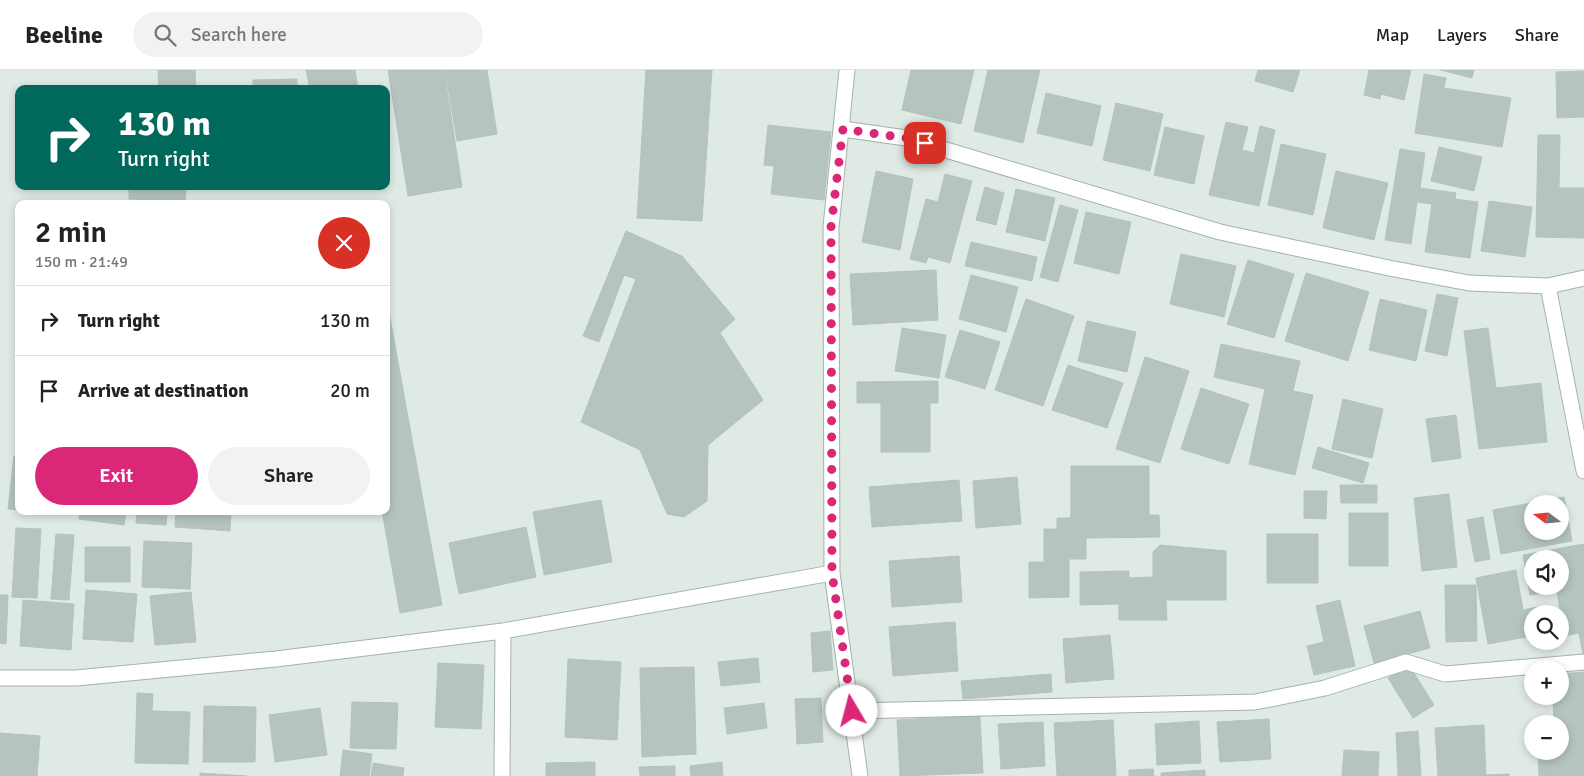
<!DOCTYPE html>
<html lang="en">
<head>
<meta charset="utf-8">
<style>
  body { margin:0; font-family:Signika,sans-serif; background:#f2f2f2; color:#222; height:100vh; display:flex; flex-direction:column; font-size:19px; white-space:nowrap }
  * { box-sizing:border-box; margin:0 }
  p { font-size:16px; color:#767676 }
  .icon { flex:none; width:28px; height:28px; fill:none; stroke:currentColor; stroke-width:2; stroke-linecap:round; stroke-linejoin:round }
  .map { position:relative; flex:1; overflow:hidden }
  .sheet { position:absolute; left:15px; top:130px; width:375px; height:315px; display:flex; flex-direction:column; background:#fff; border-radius:10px; box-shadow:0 2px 8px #0003 }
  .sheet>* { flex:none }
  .top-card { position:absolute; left:15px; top:15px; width:375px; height:105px; border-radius:10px; box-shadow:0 2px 8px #0003; background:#00695c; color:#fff; overflow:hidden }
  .needle { width:32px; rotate:286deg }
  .fabs { position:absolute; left:1524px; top:425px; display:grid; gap:10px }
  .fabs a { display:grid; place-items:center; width:45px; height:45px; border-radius:50%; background:#fff; box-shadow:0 2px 8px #0003; font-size:25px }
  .pin { position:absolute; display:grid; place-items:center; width:42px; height:42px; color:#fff; margin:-21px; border-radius:10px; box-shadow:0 2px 8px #0006 }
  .me { position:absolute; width:55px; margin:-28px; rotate:352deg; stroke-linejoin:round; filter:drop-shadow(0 0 4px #0008) }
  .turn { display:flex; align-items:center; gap:18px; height:105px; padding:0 20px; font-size:22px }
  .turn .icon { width:65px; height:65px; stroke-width:2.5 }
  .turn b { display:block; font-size:35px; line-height:42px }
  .round { display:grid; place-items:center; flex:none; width:52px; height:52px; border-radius:26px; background:#f2f2f2 }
  .head { display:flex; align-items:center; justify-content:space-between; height:85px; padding:0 20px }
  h1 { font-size:30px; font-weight:600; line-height:38px }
  .action { display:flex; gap:10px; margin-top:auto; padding:10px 20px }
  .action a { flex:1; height:58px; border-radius:30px; background:#db2777; color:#fff; font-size:20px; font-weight:600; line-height:58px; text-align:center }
  .action a+a { background:#f2f2f2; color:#222 }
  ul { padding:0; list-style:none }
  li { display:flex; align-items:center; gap:15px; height:70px; padding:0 20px; border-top:1px solid #e0e0e0 }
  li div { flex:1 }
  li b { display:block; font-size:19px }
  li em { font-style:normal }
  header { display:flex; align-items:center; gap:30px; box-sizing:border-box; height:70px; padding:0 25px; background:#fff; border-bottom:1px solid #e0e0e0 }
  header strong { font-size:24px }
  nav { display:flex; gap:28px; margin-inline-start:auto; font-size:18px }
  .search { width:350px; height:45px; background:#f2f2f2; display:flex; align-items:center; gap:12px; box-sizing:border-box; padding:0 18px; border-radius:28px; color:#767676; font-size:19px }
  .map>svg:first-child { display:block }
</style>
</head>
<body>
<header>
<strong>Beeline</strong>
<div class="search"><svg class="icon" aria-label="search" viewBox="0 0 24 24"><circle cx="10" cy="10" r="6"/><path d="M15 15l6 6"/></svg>Search here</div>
<nav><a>Map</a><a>Layers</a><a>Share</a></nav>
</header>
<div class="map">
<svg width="1584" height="706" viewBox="0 0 1584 706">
  <rect width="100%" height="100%" fill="#e0eae5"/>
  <path fill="#b5c5be" stroke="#b2c4bc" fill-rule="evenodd" d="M 158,0 L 195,0 L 196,19 L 159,19 Z
    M 306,0 L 355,0 L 358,19 L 310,19 Z
    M 388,0 L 444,0 L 462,117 L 408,126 Z
    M 445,0 L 487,0 L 497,64 L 457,71 Z
    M 646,0 L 712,0 L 702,151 L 637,148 Z
    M 911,0 L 974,0 L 961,54 L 902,40 Z
    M 988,0 L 1040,0 L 1023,73 L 974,61 Z
    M 1258,0 L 1300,0 L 1293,22 L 1255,11 Z
    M 1369,0 L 1411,0 L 1404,30 L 1381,24 L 1380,29 L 1364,25 Z
    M 1440,0 L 1474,0 L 1472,8 Z
    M 1584,1 L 1584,47 L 1557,48 L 1556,2 Z
    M 1424,4 L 1446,8 L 1444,18 L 1511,28 L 1502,77 L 1415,63 Z
    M 297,9 L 297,19 L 253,19 L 253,10 Z
    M 1046,23 L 1101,36 L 1092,76 L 1037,63 Z
    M 1116,33 L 1163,44 L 1150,101 L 1103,90 Z
    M 1226,52 L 1248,57 L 1242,80 L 1254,83 L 1260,56 L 1275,60 L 1259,136 L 1209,125 Z
    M 768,55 L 831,62 L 824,130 L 771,124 L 774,96 L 764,95 Z
    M 1165,57 L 1204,66 L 1194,114 L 1154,105 Z
    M 1538,65 L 1560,65 L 1559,118 L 1584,118 L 1584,168 L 1536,167 Z
    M 1281,74 L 1326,84 L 1313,145 L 1268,135 Z
    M 1439,77 L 1482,87 L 1474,121 L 1431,111 Z
    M 1400,79 L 1425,83 L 1420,118 L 1456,123 L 1455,129 L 1478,132 L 1470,188 L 1425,182 L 1432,134 L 1417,132 L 1411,174 L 1385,170 Z
    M 876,101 L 913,109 L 900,180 L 862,172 Z
    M 1336,101 L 1388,113 L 1374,170 L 1323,158 Z
    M 945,104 L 972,111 L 950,193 L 928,187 L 926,193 L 910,189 L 926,129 L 938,132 Z
    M 129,116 L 186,116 L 185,131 L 129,129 Z
    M 985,117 L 1004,123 L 996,155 L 976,150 Z
    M 1016,119 L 1055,128 L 1045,171 L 1006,162 Z
    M 1489,131 L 1532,137 L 1525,187 L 1481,181 Z
    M 1060,135 L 1078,140 L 1058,212 L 1040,207 Z
    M 1086,142 L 1131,152 L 1119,204 L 1074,193 Z
    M 626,161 L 682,186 L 735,249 L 720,263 L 763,330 L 708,375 L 707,431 L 684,447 L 667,444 L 640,380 L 581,352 L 636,209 L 624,205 L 599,272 L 583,266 Z
    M 971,172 L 1037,187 L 1032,211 L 965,196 Z
    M 1181,184 L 1236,196 L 1224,247 L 1170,234 Z
    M 1248,190 L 1294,204 L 1274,268 L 1227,254 Z
    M 936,200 L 938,250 L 853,255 L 850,204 Z
    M 1306,203 L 1369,222 L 1348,291 L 1285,271 Z
    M 971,205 L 1018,217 L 1006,262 L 959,249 Z
    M 1437,224 L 1458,228 L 1447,286 L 1425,281 Z
    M 1026,229 L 1074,246 L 1043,336 L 995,320 Z
    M 1380,229 L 1427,240 L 1416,291 L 1369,280 Z
    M 389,242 L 442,535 L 400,543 L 382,441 L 386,441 L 386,243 Z
    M 1087,251 L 1136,262 L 1127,302 L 1078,291 Z
    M 902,258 L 946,265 L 939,308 L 895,301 Z
    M 1488,258 L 1496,318 L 1541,313 L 1547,372 L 1479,379 L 1464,261 Z
    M 960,260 L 1000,272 L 985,319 L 945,307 Z
    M 1221,274 L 1300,291 L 1293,321 L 1313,325 L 1295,405 L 1249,394 L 1265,319 L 1214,307 Z
    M 1145,287 L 1189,301 L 1160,393 L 1116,379 Z
    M 1068,295 L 1123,313 L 1107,358 L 1052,340 Z
    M 938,311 L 938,333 L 930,333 L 930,382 L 881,382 L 881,333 L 857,333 L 857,312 Z
    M 1201,318 L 1249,334 L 1229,394 L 1181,379 Z
    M 1343,329 L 1383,339 L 1372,388 L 1332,379 Z
    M 1456,345 L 1461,388 L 1432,392 L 1426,349 Z
    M 1318,377 L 1369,393 L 1363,413 L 1312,398 Z
    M 14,386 L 19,387 L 19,440 L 8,439 Z
    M 1071,396 L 1149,396 L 1149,445 L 1159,445 L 1160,467 L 1086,468 L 1086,489 L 1069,489 L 1069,527 L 1029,528 L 1029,492 L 1044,492 L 1044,459 L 1057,459 L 1057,448 L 1070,448 L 1071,445 Z
    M 1017,407 L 1021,454 L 976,458 L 973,411 Z
    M 959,410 L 962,451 L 872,457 L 869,417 Z
    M 1340,415 L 1377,415 L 1377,433 L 1341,433 Z
    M 1304,421 L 1327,421 L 1326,449 L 1304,448 Z
    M 1449,424 L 1457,497 L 1422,501 L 1414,428 Z
    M 1564,427 L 1572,471 L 1501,484 L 1493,440 ZM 1532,434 L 1560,434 L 1560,461 L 1532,461 Z
    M 601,430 L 612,492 L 544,505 L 533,442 Z
    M 30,441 L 57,441 L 57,444 Z
    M 80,441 L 126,441 L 124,455 L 79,449 Z
    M 137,441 L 167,441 L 166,455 L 136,453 Z
    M 176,441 L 231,441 L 230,461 L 175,457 Z
    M 1349,443 L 1388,443 L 1388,496 L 1349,496 Z
    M 1483,447 L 1490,489 L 1475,492 L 1467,450 Z
    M 526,457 L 536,507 L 459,524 L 449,473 Z
    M 16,458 L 41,459 L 37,528 L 12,527 Z
    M 56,464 L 74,465 L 69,530 L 51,529 Z
    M 1267,464 L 1318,464 L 1318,513 L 1267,513 Z
    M 144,471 L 192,473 L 190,519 L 142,517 Z
    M 1584,474 L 1584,583 L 1583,584 L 1579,563 L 1564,566 L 1557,521 L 1530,525 L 1523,485 ZM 1532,489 L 1560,489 L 1560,516 L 1532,516 Z
    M 1160,475 L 1226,481 L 1226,530 L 1166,530 L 1167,550 L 1119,550 L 1119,534 L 1080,535 L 1080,502 L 1129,501 L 1129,508 L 1153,507 L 1153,482 Z
    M 85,477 L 130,477 L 130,512 L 85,512 Z
    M 959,486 L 962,532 L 892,537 L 889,491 Z
    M 1516,500 L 1523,540 L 1537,537 L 1538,544 L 1532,544 L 1532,566 L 1488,574 L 1476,508 Z
    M 1445,515 L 1476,515 L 1477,571 L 1446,572 Z
    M 86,520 L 137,524 L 133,572 L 83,569 Z
    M 191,522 L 196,572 L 155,575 L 150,526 Z
    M 0,525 L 8,525 L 6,574 L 0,573 Z
    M 23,530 L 74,534 L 71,580 L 20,576 Z
    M 1340,530 L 1355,596 L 1314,605 L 1307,576 L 1324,572 L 1316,536 Z
    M 1420,541 L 1430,578 L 1374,593 L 1364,556 Z
    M 955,552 L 958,601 L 893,606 L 889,557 Z
    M 830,561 L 833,600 L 813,602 L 811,563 Z
    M 1110,565 L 1114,609 L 1066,613 L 1063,569 Z
    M 758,588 L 760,612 L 721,616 L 718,592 Z
    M 568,589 L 621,592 L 617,670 L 565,667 Z
    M 438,593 L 484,595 L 481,659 L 435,657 Z
    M 1409,595 L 1434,635 L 1413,648 L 1388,608 Z
    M 694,597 L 696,684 L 642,687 L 640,598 Z
    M 1584,602 L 1584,706 L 1539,706 L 1538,681 L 1560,681 L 1560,654 L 1554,654 L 1553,626 L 1560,626 L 1560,604 Z
    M 1051,604 L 1052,622 L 963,629 L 961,611 Z
    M 137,623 L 153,624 L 152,641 L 190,642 L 188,694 L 135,693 Z
    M 821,628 L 823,672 L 797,674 L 795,629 Z
    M 352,632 L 398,633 L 396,679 L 350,678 Z
    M 764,633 L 767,658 L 727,664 L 724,638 Z
    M 204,636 L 256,637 L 255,692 L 203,692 Z
    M 320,638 L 327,685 L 275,692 L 269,645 Z
    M 980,646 L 983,703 L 900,706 L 897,650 Z
    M 1269,649 L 1271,689 L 1220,692 L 1217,652 Z
    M 1113,650 L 1116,706 L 1057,706 L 1054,653 Z
    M 1199,651 L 1201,693 L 1157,695 L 1155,654 Z
    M 1043,652 L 1045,696 L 1001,699 L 998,654 Z
    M 1484,655 L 1486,705 L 1509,704 L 1509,706 L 1438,706 L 1435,658 Z
    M 1418,661 L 1421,706 L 1398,706 L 1396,663 Z
    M 0,663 L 40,666 L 37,706 L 0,706 Z
    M 343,680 L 372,684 L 369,706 L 340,706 Z
    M 1344,680 L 1379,682 L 1378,706 L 1342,706 Z
    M 595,692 L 595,706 L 546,706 L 546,693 Z
    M 722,692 L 723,706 L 691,706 L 690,696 Z
    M 373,693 L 404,698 L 403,706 L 371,706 Z
    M 675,696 L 675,706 L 640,706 L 639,697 Z
    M 1153,699 L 1154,706 L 1129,706 L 1129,700 Z
    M 1205,700 L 1205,706 L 1161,706 L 1161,703 Z
    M 200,703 L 247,706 L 200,706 Z"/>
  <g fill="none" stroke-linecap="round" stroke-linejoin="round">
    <g stroke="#a3b2ac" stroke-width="17">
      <path id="minor" d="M 847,0 L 831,157 L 832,503 L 860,706
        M 843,59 L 906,68 L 1220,162 L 1389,198 L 1469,213 L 1548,216 L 1584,208
        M 1548,216 L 1584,401
        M 0,608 L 76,608 L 276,589 L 503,561 L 832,503
        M 852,641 L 1255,632 L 1325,618 L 1406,592 L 1445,604 L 1584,592
        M 502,706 L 503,561"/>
    </g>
    <use href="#minor" stroke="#fff" stroke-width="15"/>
  </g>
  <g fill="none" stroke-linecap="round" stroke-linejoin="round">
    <path stroke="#db2777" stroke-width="9" stroke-dasharray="0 16.2" d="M 852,641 L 832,503 L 831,157 L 843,59 L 906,68 L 925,73"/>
  </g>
</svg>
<div class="fabs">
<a><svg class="needle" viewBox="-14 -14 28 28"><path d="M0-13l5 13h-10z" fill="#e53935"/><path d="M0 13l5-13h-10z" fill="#767676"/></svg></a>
<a><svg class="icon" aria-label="sound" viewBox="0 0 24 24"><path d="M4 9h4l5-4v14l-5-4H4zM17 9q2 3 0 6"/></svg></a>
<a><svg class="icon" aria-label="search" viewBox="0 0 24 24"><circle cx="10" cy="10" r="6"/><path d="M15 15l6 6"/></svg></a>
<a>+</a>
<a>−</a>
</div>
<div class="pin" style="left:925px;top:73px;background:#d93025"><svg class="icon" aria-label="arrive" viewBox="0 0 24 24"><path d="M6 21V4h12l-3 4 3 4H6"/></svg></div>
<svg class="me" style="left:852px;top:641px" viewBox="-20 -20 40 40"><circle r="19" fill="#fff"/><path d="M0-13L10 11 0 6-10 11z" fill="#db2777"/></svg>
<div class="top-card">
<div class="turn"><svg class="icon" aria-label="right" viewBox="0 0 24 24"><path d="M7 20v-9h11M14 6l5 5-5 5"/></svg><div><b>130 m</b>Turn right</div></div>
</div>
<section class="sheet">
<div class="head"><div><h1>2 min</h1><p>150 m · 21:49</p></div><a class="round" style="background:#d93025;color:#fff"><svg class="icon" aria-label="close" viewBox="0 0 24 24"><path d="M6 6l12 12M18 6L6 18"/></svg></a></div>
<ul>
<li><svg class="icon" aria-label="right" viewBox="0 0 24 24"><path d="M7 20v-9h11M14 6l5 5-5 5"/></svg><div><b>Turn right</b></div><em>130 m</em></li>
<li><svg class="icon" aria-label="arrive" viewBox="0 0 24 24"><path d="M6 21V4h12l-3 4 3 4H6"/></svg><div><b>Arrive at destination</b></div><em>20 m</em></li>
</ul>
<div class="action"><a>Exit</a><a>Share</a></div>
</section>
</div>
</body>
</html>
